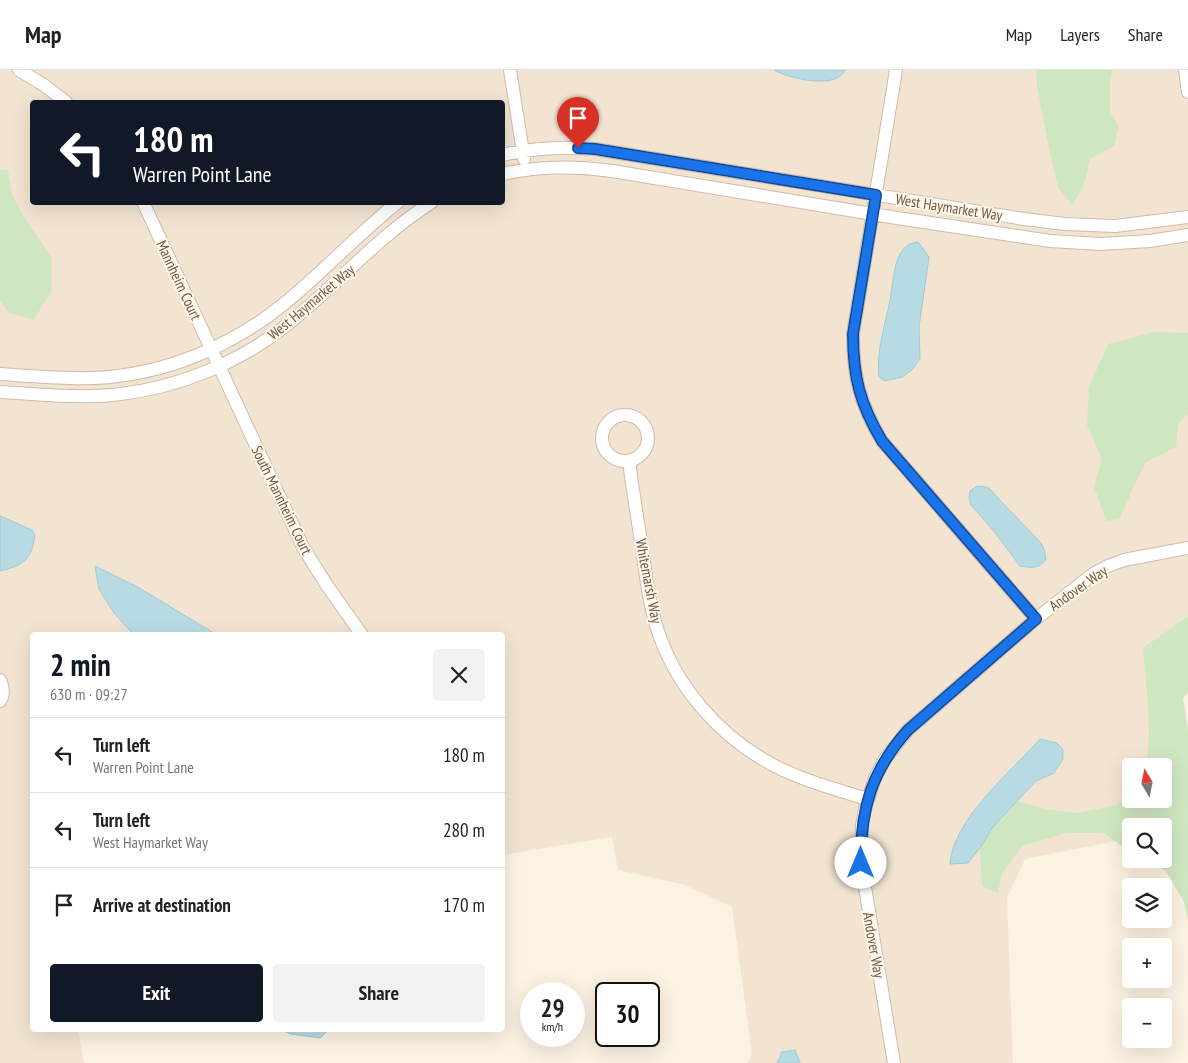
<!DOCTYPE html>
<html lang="en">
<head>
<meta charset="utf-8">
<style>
  body { margin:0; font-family:"PT Sans Narrow",sans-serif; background:#f2f2f2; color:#222; height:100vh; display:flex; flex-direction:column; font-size:19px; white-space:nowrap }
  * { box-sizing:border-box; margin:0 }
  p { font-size:16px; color:#767676 }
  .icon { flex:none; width:28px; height:28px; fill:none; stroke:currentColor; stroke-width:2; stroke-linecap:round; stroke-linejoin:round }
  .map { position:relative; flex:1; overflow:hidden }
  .details { position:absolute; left:30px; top:562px; width:475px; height:400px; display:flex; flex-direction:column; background:#fff; border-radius:5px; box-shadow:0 5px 20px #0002 }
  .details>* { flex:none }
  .hud { position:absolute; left:30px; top:30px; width:475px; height:105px; border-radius:5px; box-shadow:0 5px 20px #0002; background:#111827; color:#fff; overflow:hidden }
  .needle { width:32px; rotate:350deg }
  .controls { position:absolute; left:1122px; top:688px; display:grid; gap:10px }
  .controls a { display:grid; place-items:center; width:50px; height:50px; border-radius:5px; background:#fff; box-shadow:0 5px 20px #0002; font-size:25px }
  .speed { position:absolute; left:520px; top:912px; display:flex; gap:10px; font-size:25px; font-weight:700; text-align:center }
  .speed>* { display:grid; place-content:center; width:65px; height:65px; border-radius:50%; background:#fff; box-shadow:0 5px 20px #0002; line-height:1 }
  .speed small { font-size:12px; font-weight:400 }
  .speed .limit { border:2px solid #111; border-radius:8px; background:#fff; color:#111 }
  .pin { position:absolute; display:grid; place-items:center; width:42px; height:42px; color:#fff; margin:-51px -21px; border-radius:50% 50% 50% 0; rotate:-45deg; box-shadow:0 0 5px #0007 }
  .pin .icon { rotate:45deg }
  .me { position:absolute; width:55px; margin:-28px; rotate:0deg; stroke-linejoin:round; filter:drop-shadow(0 0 4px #0008) }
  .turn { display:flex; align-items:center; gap:18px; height:105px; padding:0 20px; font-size:22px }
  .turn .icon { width:65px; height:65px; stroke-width:2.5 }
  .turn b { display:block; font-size:35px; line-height:42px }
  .round { display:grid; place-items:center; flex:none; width:52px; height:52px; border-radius:5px; background:#f2f2f2 }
  .overview { display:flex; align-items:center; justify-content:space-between; height:85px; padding:0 20px }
  h1 { font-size:30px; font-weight:800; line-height:38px; color:#111827 }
  .button { display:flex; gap:10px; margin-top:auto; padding:10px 20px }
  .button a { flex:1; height:58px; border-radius:5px; background:#111827; color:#fff; font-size:20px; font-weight:800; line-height:58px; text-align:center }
  .button a+a { background:#f2f2f2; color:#222 }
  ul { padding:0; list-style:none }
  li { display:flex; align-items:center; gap:15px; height:75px; padding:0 20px; border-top:1px solid #e0e0e0 }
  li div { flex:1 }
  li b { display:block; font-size:19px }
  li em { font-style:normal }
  header { display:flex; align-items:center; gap:30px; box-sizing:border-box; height:70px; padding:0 25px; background:#fff; border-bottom:1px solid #e0e0e0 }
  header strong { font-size:24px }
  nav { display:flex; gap:28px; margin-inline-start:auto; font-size:18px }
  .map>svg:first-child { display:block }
</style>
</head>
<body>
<header>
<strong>Map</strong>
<nav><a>Map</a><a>Layers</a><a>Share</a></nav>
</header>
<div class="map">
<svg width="1188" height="993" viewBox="0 0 1188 993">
  <rect width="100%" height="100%" fill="#fbf2e2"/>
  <path fill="#f2e4d1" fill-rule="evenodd" d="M 0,0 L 1188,0 L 1188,606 L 1161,696 L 1131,696 L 1131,729 L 1164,729 L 1164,756 L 1131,756 L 1131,768 L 1025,789 L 1007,828 L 1013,993 L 747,993 L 752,984 L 732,837 L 685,815 L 618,800 L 612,767 L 503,785 L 502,565 L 32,565 L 32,960 L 78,960 L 84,993 L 0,993 ZM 32,32 L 502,32 L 502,132 L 32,132 Z"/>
  <path fill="#cfe7c1" d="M 1036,0 L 1112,0 L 1110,10 L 1110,42 L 1119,58 L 1114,76 L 1090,89 C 1086,107 1084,120 1072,135 L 1058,117 L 1050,83 L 1037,16 Z
    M 0,99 L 8,100 L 12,124 L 22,144 L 52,188 L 51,223 L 33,250 L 9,243 L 0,231 Z
    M 1154,262 L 1188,263 L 1188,344 L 1178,354 L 1176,377 L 1146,392 L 1135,413 L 1120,449 L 1106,451 L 1094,416 L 1102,389 L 1087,355 L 1089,317 L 1108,274 Z
    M 1188,546 L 1188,623 L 1183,628 L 1188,660 L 1188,851 L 1184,832 L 1166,801 L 1142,789 L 1164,789 L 1164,756 L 1131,756 L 1131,782 L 1103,763 L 1066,763 L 1022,776 L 1002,803 L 998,823 L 982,816 L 980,778 L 992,758 L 1018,731 L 1045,739 L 1077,743 L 1117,735 L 1131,721 L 1131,729 L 1164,729 L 1164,696 L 1145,696 C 1154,669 1145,608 1143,578 Z"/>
  <path fill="#b8dbe3" stroke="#9ecad4" d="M 774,0 L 845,0 C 845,1 841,6 840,6 C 827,17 788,8 774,0 Z
    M 918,172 L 929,187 L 919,257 L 920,289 L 912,300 L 902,307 L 885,311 L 879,307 C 876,281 885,256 890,230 C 893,215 893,198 900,184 C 905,176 909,173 918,172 Z
    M 977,416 C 986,416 991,418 995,425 L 1041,473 L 1044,479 L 1046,489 C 1039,499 1032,498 1020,496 L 993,460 L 971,435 L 969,427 L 970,421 Z
    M 0,446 L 32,460 L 35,465 C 32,489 23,496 0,501 Z
    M 95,496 L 136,516 L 217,565 L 134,565 L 114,543 L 99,519 Z
    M 1040,669 L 1057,673 L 1063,680 L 1063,689 L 1054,703 L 1036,711 L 992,758 L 980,778 L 968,793 L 950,794 C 953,749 1011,702 1040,669 Z
    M 281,960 L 328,960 L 320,968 L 291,964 Z
    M 795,980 L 800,993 L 777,993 L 782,982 Z"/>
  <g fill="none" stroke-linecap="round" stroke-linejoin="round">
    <g stroke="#cdbcac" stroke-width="14">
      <path id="street" d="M 19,0 L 44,15 L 66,32
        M 510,0 L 524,89
        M 896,0 L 853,264 C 853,307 860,334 882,371 L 1036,549
        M 1185,0 L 1188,22
        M 502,85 C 533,78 564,77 595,79 L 1024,149 L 1065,154 L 1115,156 L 1188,147
        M 502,104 C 541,96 573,96 612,101 L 897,148 L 1050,171 L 1101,174 L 1150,171 L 1188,165
        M 143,132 L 303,477 L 326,514 L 362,565
        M 0,304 C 31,306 63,309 94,308 C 164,305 231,277 285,233 C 324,201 358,164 398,132
        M 0,322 C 40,324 82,329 121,324 C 179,317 238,293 284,257 C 335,217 377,167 432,132
        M602 368a23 23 0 1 1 46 0a23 23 0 1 1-46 0Z
        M 629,391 C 633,422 638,453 643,484 C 646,508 649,532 656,555 C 674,615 719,667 775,696 C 804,711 836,719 867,729
        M 0,610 C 3,617 4,625 0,631
        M 894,993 L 861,793 L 862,755 L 865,739 L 875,708 L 885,689 L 908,660 L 1036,549 L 1093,504 L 1108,496 L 1124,490 L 1188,478"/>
    </g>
    <use href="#street" stroke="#fff" stroke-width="12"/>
  </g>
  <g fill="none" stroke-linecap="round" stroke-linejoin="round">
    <g stroke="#114b97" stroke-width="12">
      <path id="route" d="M 578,78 L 595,79 L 876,125 L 853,264 C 853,307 860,334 882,371 L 1036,549 L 908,660 C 872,700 860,739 861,793"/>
    </g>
    <use href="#route" stroke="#1a73e8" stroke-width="9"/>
  </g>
  <g text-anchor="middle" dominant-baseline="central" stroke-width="4" stroke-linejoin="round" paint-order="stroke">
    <g font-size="15" fill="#71594a" stroke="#fef6e7">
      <text transform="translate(949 137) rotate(9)">West Haymarket Way</text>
      <text transform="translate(179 210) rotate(65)">Mannheim Court</text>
      <text transform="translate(311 232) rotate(-40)">West Haymarket Way</text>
      <text transform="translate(282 430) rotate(64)">South Mannheim Court</text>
      <text transform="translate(649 511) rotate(79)">Whitemarsh Way</text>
      <text transform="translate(1078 518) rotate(-35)">Andover Way</text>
      <text transform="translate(874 875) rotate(80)">Andover Way</text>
    </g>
  </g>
</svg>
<div class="controls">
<a><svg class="needle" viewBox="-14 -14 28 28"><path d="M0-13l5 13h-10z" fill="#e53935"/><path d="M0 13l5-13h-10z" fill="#767676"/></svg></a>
<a><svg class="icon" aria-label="search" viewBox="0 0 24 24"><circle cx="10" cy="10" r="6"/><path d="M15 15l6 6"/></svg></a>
<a><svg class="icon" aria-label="layers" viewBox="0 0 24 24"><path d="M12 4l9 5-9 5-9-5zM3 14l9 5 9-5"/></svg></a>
<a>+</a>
<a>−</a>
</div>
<div class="speed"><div>29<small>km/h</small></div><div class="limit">30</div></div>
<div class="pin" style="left:578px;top:78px;background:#d93025"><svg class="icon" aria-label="arrive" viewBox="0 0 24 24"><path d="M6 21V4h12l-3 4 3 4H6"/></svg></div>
<svg class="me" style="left:861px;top:793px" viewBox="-20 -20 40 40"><circle r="19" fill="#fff"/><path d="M0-13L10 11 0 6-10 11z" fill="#1a73e8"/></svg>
<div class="hud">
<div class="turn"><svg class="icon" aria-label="left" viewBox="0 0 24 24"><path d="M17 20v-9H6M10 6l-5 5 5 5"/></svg><div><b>180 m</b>Warren Point Lane</div></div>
</div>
<section class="details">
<div class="overview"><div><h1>2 min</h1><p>630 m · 09:27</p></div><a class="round"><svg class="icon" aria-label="close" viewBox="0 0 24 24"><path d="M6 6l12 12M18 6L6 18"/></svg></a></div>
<ul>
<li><svg class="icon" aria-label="left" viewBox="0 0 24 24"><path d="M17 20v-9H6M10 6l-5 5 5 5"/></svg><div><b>Turn left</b><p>Warren Point Lane</p></div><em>180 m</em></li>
<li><svg class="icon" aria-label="left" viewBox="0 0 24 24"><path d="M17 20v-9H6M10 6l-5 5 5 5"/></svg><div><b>Turn left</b><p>West Haymarket Way</p></div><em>280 m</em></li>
<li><svg class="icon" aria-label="arrive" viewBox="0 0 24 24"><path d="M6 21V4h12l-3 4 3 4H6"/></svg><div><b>Arrive at destination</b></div><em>170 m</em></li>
</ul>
<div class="button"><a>Exit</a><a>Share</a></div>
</section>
</div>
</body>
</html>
